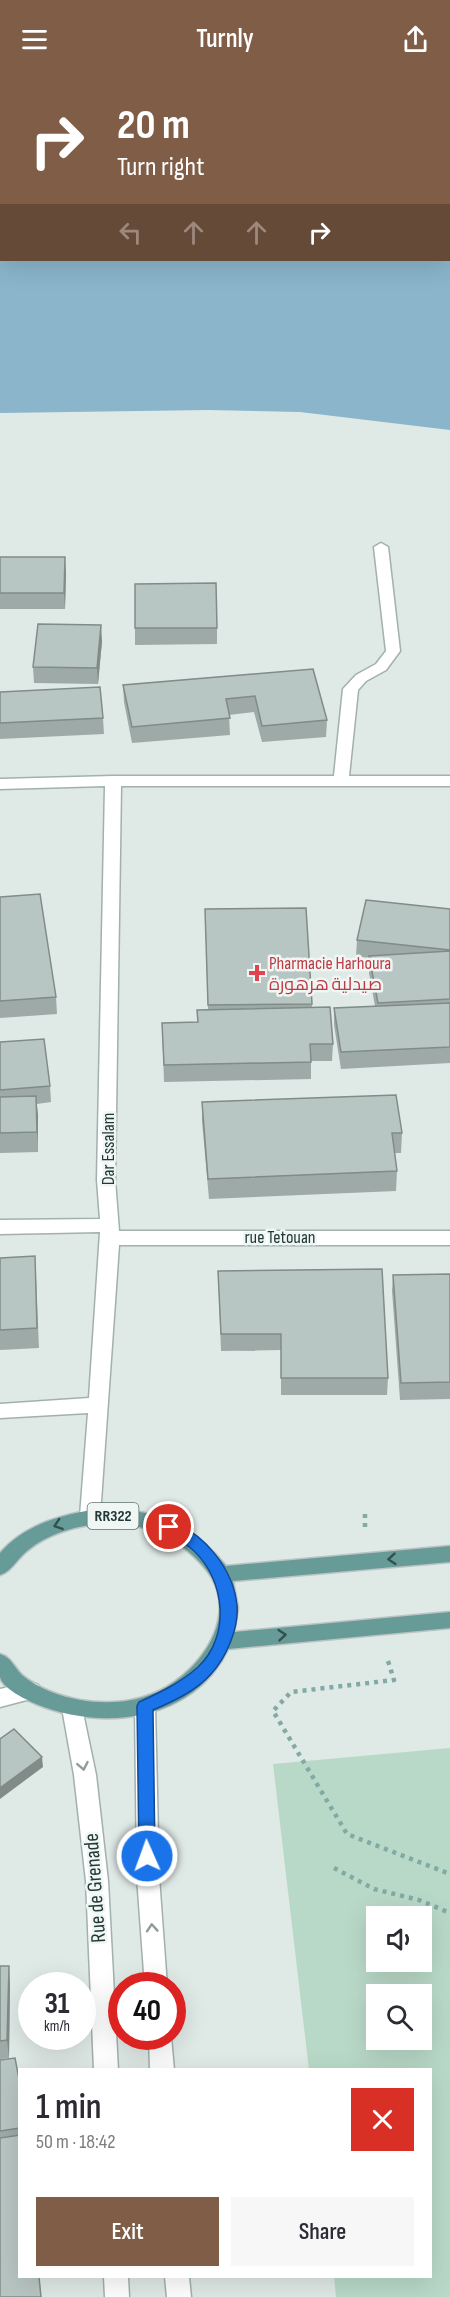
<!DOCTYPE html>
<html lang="en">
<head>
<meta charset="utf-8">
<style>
  body { margin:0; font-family:"Sofia Sans Condensed",Cairo,sans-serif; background:#f7f7f7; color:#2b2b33; height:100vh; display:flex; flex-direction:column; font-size:22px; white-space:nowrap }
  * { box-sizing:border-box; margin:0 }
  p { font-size:20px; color:#7c7c81 }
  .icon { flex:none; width:33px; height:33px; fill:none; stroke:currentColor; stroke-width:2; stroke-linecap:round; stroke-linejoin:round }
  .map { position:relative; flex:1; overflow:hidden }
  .side { position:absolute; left:18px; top:1990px; width:414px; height:210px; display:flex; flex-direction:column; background:#fff; border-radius:0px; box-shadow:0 6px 24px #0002 }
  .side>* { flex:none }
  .banner { position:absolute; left:0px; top:0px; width:450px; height:183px; box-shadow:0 6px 24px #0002; background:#805d47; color:#fff; overflow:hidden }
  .tools { position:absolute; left:366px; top:1828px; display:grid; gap:12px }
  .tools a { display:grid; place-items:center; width:66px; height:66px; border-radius:0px; background:#fff; box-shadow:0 6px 24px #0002; font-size:30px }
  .speed { position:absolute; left:18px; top:1894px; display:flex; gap:12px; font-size:30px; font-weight:700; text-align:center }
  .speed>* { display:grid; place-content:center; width:78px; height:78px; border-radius:50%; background:#fff; box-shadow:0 6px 24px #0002; line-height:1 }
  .speed small { font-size:15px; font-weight:400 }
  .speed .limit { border:9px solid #d22; background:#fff; color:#111 }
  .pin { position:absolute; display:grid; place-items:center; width:51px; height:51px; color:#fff; margin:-26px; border:3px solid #fff; border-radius:50%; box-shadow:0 2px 6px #0007 }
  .me { position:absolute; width:66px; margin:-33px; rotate:358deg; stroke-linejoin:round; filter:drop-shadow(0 0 4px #0008) }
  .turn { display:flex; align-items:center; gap:21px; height:126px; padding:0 18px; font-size:27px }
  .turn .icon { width:78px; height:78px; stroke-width:2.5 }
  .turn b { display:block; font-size:42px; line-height:51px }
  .lanes { display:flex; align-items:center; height:57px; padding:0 18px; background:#0003; justify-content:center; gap:30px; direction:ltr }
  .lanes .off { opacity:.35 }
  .round { display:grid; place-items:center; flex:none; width:63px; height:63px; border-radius:0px; background:#f7f7f7 }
  .headline { display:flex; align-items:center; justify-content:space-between; height:102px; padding:0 18px }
  h1 { font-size:36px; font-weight:600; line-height:45px }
  .cta { display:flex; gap:12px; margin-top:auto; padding:12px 18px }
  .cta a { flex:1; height:69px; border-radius:0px; background:#805d47; color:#fff; font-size:24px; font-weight:600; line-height:69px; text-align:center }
  .cta a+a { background:#f7f7f7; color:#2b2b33 }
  header { display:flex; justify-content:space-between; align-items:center; height:78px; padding:0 18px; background:#805d47; color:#fff; font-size:27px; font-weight:600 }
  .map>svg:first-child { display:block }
</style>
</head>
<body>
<header><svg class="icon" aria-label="menu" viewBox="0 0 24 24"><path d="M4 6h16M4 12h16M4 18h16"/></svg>Turnly<svg class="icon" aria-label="share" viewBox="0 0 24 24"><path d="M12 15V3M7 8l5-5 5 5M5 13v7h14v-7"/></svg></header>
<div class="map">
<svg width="450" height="2219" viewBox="0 0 450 2219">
  <rect width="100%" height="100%" fill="#dfe9e6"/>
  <path fill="#b9d9c8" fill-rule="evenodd" d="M 450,1670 L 450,2219 L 336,2219 L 334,2199 L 430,2199 L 430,1992 L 309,1992 L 273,1686 ZM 376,1839 L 422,1839 L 422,1884 L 376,1884 ZM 376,1917 L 422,1917 L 422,1962 L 376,1962 Z"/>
  <path fill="#8ab5ca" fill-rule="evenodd" d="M 0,0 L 450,0 L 450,352 L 300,334 L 208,332 L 0,335 ZM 2,2 L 448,2 L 448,182 L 2,182 Z"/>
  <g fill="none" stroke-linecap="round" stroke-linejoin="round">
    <g stroke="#a2b0ae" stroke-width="3">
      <path id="minor" d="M 381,465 L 388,469 L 400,573 L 386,592 L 366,603 L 358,612 L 349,698 L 450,698 L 450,708 L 121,708 L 115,1102 L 119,1153 L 450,1153 L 450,1167 L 119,1167 L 100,1438 L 97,1443 L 90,1446 L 83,1443 L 80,1438 L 88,1335 L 0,1340 L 0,1326 L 89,1320 L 100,1154 L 0,1156 L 0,1142 L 100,1141 L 97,1102 L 105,708 L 0,711 L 0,701 L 113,698 L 334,698 L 343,611 L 356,597 L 376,586 L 386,573 L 374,469 Z
        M 31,1604 L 38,1607 L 41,1613 L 38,1619 L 0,1629 L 0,1611 Z"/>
    </g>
    <g stroke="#a2b0ae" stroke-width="3">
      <path id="tertiary" d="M 145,1619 L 152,1622 L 155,1628 L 159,1799 L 167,1908 L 145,1908 L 137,1799 L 135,1628 L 138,1622 Z
        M 72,1621 L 79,1624 L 82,1630 L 96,1697 L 108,1803 L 118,1992 L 94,1992 L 86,1803 L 74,1697 L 62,1630 L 65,1624 Z
        M 149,1959 L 171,1959 L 174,1992 L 150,1992 Z
        M 104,2199 L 128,2199 L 129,2219 L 105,2219 Z
        M 165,2199 L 189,2199 L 191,2219 L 167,2219 Z"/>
    </g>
    <g stroke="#bcc3c3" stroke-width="3">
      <path id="primary" d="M 103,1430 C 157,1432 191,1445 226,1488 L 450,1468 L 450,1484 L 233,1503 L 238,1530 L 234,1554 L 450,1534 L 450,1550 L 228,1571 C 194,1643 103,1654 36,1626 C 25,1621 3,1611 0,1599 C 0,1592 0,1583 0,1576 C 11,1579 14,1589 22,1597 C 39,1611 59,1618 80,1622 C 104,1626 130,1625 152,1616 C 194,1600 238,1545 212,1500 C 205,1488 194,1478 184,1470 C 161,1452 132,1444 103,1446 C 77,1447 47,1456 27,1473 C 17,1481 12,1493 0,1497 L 0,1475 C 26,1445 65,1436 103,1430 Z"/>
    </g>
    <path stroke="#82aaa5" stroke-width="4.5" stroke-dasharray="4 5" stroke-linecap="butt" d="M 365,1436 L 365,1449
      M 388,1583 L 394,1602 L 291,1614 L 273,1633 L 347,1756 L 450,1796
      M 334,1790 L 374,1811 L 419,1822 L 450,1835"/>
    <use href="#minor" fill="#fff" fill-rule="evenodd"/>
    <use href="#tertiary" fill="#fff" fill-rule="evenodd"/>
    <use href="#primary" fill="#679b98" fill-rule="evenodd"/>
  </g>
  <path fill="#9eaaa8" d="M 0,479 L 66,495 L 65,531 L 0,531 Z
    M 135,506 L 217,550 L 217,566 L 135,567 Z
    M 102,563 L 98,606 L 34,605 L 33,589 Z
    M 313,591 L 327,642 L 326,659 L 262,664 L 254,634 L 229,637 L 230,657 L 132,665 L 124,624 L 123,607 Z
    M 0,614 L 103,640 L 104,656 L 0,661 Z
    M 0,819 L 56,919 L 57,936 L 0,940 Z
    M 205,831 L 312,926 L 312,930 L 333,966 L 332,983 L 311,983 L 311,1001 L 164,1004 L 162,945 L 197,944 L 208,932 Z
    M 450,831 L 450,985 L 341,991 L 334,947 L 334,930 L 375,928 L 369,895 L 369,880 L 356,878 L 357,862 Z
    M 0,964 L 50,1008 L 51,1024 L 37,1026 L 38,1074 L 0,1075 Z
    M 202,1024 L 402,1055 L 401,1075 L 395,1075 L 397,1093 L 396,1113 L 209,1121 L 202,1043 Z
    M 0,1180 L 36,1198 L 39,1270 L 0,1272 Z
    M 218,1193 L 388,1300 L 387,1317 L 281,1317 L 281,1272 L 221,1273 Z
    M 450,1196 L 450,1321 L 400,1322 L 392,1213 L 393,1197 Z
    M 0,1888 L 10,1906 L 9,1980 L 0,1981 Z
    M 0,1982 L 20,2006 L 20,2199 L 0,2219 Z"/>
  <path fill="#818b88" d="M 65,479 L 66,495 L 65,531 L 64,515 Z
    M 101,547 L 102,563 L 98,606 L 97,590 Z
    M 36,1018 L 38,1037 L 38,1074 L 37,1054 Z
    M 42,1679 L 43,1689 L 0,1721 L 0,1710 Z
    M 9,1888 L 10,1906 L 9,1980 L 7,1962 Z"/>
  <path fill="#b8c6c3" stroke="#818b88" stroke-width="1.5" d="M 0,479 L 65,479 L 64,515 L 0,515 Z
    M 216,505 L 217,550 L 135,550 L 135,506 Z
    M 38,546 L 101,547 L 97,590 L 33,589 Z
    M 313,591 L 327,642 L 262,648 L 255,618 L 226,621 L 230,640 L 132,649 L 123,607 Z
    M 100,609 L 103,640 L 0,645 L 0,614 Z
    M 40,816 L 56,919 L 0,923 L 0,819 Z
    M 366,822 L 450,831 L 450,872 L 357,862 Z
    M 306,830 L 312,926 L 208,927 L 205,831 Z
    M 450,873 L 450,921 L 378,925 L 369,878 Z
    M 450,925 L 450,969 L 341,974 L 334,930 Z
    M 330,929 L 333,966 L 310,966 L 311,984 L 164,987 L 162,945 L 198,944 L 197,932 Z
    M 44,961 L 50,1008 L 0,1012 L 0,964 Z
    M 396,1017 L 402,1055 L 392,1055 L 397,1093 L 208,1101 L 202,1024 Z
    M 36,1018 L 37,1054 L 0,1055 L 0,1019 Z
    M 35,1178 L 37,1250 L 0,1252 L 0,1180 Z
    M 382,1191 L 388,1300 L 281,1300 L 281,1256 L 221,1256 L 218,1193 Z
    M 450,1196 L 450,1304 L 401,1305 L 393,1197 Z
    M 14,1651 L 42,1679 L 0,1710 L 0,1661 Z
    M 0,1888 L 9,1888 L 7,1962 L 0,1963 Z
    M 15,1980 L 20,2006 L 20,2050 L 0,2053 L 0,1982 Z
    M 20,2057 L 20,2199 L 39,2199 L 41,2219 L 0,2219 L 0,2060 Z"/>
  <defs><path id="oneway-chevron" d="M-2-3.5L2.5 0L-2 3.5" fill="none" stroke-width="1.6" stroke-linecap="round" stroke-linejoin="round" transform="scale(1.5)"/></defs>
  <g stroke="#32514e">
    <use href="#oneway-chevron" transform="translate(58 1447) rotate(161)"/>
    <use href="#oneway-chevron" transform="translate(392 1481) rotate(175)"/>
    <use href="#oneway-chevron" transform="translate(282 1557) rotate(-5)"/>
  </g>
  <g stroke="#909c9a">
    <use href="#oneway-chevron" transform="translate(83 1688) rotate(79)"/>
    <use href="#oneway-chevron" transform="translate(152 1850) rotate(-94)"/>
  </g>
  <path fill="#1a73e8" stroke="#114b97" stroke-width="1.5" d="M 169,1443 C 204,1454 234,1492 237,1528 C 239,1550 226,1580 211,1596 C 196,1613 174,1623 153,1632 L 155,1778 L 153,1783 L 147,1785 L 141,1783 L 139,1778 L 137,1628 L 139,1624 C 161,1614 180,1605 198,1589 C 231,1558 225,1502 194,1473 C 186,1465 173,1459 163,1453 L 161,1449 L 163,1444 Z"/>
  <path fill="#e0444e" stroke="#eff6f4" stroke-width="2" d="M254 886h6v6h6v6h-6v6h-6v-6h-6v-6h6z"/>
  <g text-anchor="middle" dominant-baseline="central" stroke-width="5" stroke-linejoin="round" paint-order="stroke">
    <rect fill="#eff6f4" stroke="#5f716f" stroke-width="1.5" x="87.5" y="1425" width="51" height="26" rx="4.5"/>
    <g font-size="16" font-weight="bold" fill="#213836">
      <text x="113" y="1438">RR322</text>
    </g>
    <g font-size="18" fill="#be3a42" stroke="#eff6f4" text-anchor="start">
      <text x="269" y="885">Pharmacie Harhoura<tspan x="269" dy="21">صيدلية هرهورة</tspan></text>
    </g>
    <g font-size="18" fill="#213836" stroke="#eff6f4">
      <text transform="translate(108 1071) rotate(-90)">Dar Essalam</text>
      <text x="280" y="1159">rue Tetouan</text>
    </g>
    <g font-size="21" fill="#213836" stroke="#eff6f4">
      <text transform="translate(95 1810) rotate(-94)">Rue de Grenade</text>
    </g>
  </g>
</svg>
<div class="tools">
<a><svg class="icon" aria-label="sound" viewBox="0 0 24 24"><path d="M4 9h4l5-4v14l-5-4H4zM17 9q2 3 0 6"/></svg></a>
<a><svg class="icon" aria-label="search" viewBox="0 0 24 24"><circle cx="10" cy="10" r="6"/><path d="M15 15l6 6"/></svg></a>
</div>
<div class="speed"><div>31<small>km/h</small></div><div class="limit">40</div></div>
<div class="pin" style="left:169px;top:1449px;background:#d93025"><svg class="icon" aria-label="arrive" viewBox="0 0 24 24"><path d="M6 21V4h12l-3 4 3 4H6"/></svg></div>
<svg class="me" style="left:147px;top:1778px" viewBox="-20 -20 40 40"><circle r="17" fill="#1a73e8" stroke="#fff" stroke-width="3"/><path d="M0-11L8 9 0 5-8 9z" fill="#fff"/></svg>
<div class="banner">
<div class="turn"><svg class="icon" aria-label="right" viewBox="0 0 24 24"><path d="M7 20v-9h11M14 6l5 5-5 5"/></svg><div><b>20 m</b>Turn right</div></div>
<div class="lanes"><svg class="icon off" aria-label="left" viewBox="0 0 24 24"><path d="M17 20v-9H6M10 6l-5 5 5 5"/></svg><svg class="icon off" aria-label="ahead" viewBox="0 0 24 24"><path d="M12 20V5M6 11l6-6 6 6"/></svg><svg class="icon off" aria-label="ahead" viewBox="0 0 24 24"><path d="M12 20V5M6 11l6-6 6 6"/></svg><svg class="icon" aria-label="right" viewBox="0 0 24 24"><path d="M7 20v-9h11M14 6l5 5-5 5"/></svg></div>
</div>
<section class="side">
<div class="headline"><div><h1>1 min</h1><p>50 m · 18:42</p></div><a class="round" style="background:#d93025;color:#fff"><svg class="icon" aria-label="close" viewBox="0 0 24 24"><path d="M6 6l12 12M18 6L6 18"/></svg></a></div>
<div class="cta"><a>Exit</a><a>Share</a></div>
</section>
</div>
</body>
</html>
